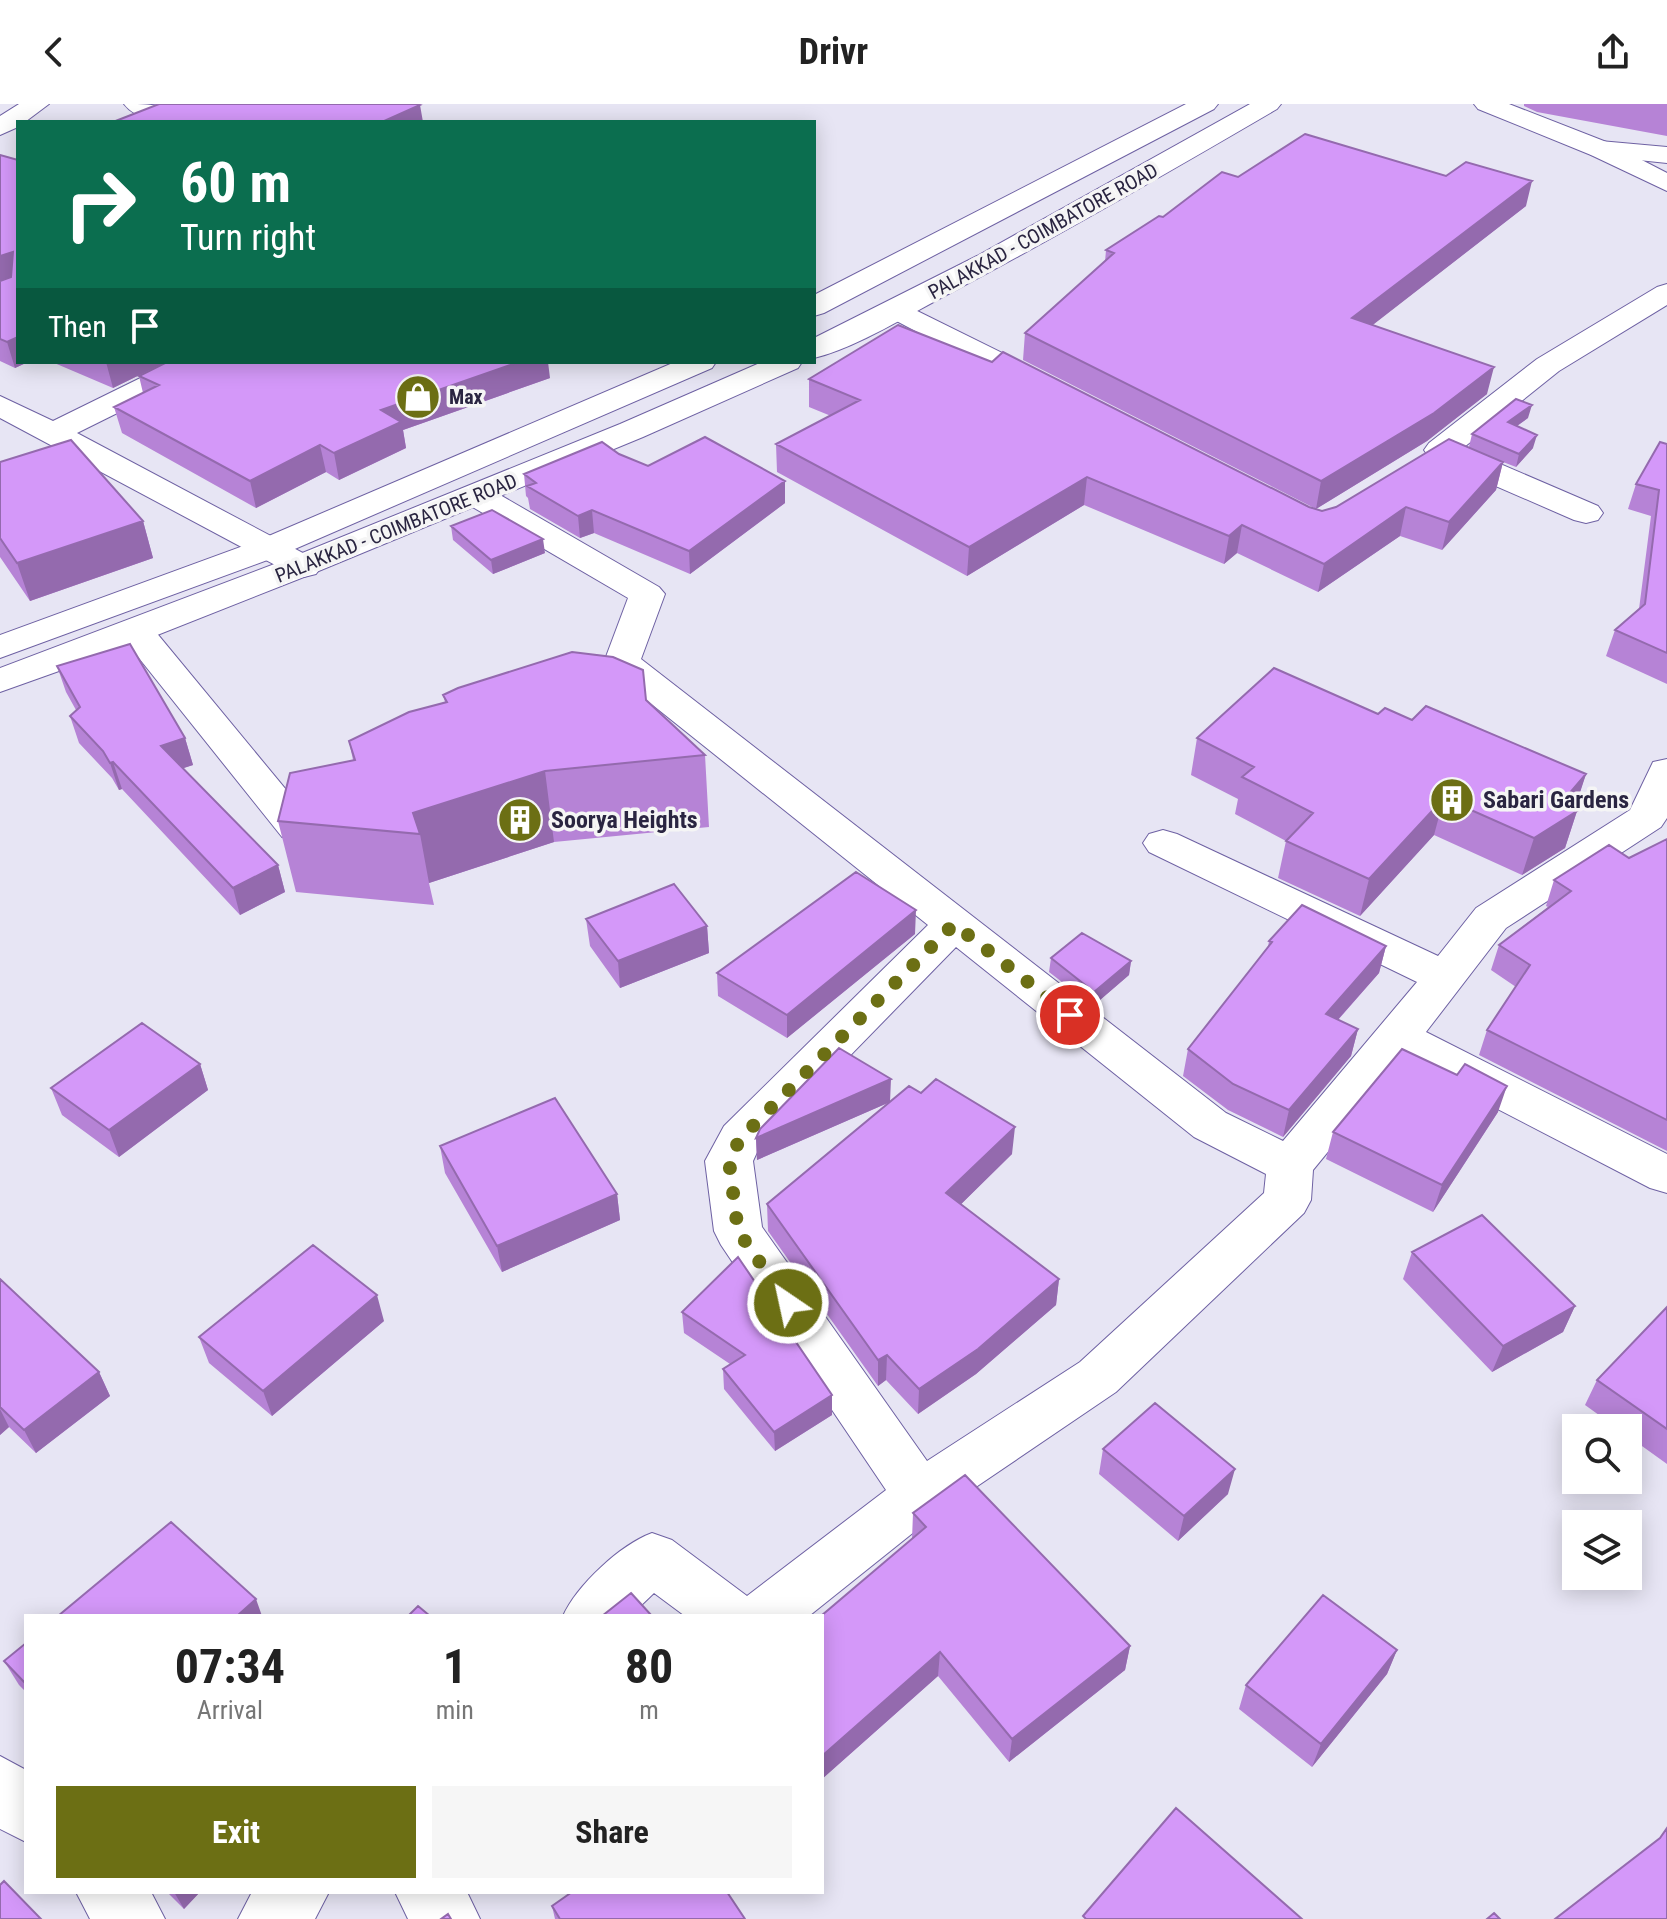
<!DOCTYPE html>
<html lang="en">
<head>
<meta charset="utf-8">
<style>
  body { margin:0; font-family:"Roboto Condensed",sans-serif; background:#f6f6f6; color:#222; height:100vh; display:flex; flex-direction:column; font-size:30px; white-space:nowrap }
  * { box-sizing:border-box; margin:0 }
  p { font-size:26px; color:#767676 }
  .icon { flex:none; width:44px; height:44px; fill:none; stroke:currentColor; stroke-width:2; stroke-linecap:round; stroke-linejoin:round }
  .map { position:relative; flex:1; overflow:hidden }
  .panel { position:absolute; left:24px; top:1510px; width:800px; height:280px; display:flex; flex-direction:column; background:#fff; border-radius:0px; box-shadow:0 4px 20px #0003 }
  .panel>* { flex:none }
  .guide { position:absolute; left:16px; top:16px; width:800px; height:244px; border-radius:0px; box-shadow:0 4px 20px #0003; background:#0b6e4f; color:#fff; overflow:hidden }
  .buttons { position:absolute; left:1562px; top:1310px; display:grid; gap:16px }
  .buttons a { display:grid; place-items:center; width:80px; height:80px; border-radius:0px; background:#fff; box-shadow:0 4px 20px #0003; font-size:40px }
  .pin { position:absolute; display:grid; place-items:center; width:68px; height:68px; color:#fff; margin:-34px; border:4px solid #fff; border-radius:50%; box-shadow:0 2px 8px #0007 }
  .me { position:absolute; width:88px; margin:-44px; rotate:326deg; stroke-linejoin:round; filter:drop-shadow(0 0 6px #0008) }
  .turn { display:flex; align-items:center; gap:28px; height:168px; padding:0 32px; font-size:36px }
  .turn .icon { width:104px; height:104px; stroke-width:2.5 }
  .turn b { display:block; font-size:56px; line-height:68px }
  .then { display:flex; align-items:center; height:76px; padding:0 32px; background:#0003; gap:16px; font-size:30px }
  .eta { display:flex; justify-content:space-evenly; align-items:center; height:136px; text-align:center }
  .eta b { font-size:48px; font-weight:700; line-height:56px }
  .button { display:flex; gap:16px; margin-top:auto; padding:16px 32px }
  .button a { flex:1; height:92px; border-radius:0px; background:#6c6f14; color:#fff; font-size:32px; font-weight:700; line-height:92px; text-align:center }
  .button a+a { background:#f6f6f6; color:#222 }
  header { display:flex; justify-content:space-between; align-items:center; height:104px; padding:0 32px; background:#fff; font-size:36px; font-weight:700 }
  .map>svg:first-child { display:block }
</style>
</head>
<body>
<header><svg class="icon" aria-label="back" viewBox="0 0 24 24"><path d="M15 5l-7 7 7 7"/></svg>Drivr<svg class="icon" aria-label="share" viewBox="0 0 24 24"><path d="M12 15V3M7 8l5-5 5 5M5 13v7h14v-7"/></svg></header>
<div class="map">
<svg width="1667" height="1815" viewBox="0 0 1667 1815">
  <rect width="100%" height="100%" fill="#e7e5f4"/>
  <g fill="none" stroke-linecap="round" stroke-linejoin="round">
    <g stroke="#6e61a3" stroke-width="2">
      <path id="street" d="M 19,0 L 49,0 L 25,18 L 18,18 L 18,23 L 0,31 L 0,12 Z
        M 124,0 C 146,0 179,0 193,18 C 171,18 139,20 124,0 Z
        M 1600,37 L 1667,43 L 1667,59 L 1591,51 L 1587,45 L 1591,39 Z
        M 1667,180 L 1667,201 L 1559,267 L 1463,344 L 1598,402 L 1603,409 L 1598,416 L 1586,419 L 1574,416 L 1429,353 L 1424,346 L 1429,339 L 1537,255 L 1657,183 Z
        M 897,197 L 1059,277 L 1063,284 L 1059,291 L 1048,293 L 1037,291 L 887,212 L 882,206 L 887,200 Z
        M 173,258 L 212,258 L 208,264 L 77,329 L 316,456 L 321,463 L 316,470 L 304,473 L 292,470 L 0,314 L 0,292 L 53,317 Z
        M 476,381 L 488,384 L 659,483 L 665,490 L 641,555 L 1226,1009 L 1283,1037 L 1417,878 L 1149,748 L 1143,739 L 1149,730 L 1163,726 L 1177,730 L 1438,852 L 1476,804 L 1630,706 L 1653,658 L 1667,655 L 1667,714 L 1661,723 L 1506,824 L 1426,928 L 1667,1050 L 1667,1089 L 1650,1084 L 1403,956 L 1313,1066 L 1311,1096 L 1304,1109 L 1116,1288 L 939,1408 L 809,1512 L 685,1512 L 654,1489 L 630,1512 L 563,1512 C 577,1481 620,1441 652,1429 L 672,1436 L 747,1492 L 886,1386 L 721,1141 L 714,1127 L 705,1057 L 724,1022 L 928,821 L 609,566 L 604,558 L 628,494 L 464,398 L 459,391 L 464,384 ZM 956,843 L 1194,1033 L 1266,1070 L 1264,1089 L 1080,1258 L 927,1357 L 762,1123 L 753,1057 L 758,1046 Z
        M 137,518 L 150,521 L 302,705 L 330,694 L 344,698 L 350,707 C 337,727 304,739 282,733 L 119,529 L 124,521 Z
        M 0,1652 L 26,1666 L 26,1738 L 0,1725 Z
        M 76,1788 L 151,1788 L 165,1815 L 90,1815 Z
        M 252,1788 L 329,1788 L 315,1815 L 238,1815 Z
        M 395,1788 L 467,1788 L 480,1815 L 408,1815 Z"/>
    </g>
    <g stroke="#6e61a3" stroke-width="2">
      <path id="secondary" d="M 1474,0 L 1509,0 L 1609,39 L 1667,69 L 1667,87 L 1591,51 L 1478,5 Z"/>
    </g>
    <g stroke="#6e61a3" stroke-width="2">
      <path id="primary" d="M 1186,0 L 1218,0 L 1214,5 L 824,209 L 814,212 L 814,191 Z
        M 1250,0 L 1281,0 L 1277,5 C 1169,68 1062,130 952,188 C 912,209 856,244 814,254 L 814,234 L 977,152 Z
        M 675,258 L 716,258 L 712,264 L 281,451 L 0,554 L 0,531 L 257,437 Z
        M 762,258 L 802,258 L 798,264 L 643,333 L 309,471 L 132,541 L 0,588 L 0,564 L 285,456 L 620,320 Z"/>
    </g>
    <use href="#street" fill="#fff" fill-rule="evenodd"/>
    <use href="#secondary" fill="#fff" fill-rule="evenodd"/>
    <use href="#primary" fill="#fff" fill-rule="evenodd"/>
  </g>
  <path fill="#b683d6" d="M 1524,0 L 1667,0 L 1667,32 L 1537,8 L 1524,2 Z
    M 0,51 L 18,258 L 28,258 L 15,264 L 0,257 Z
    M 1238,73 L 1526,102 L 1372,221 L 1487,290 L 1427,337 L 1316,405 L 1023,256 L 1025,229 L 1105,158 L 1106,146 L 1163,113 Z
    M 52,258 L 166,258 L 113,284 Z
    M 139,272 L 550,274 L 403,326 L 406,344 L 339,376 L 326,368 L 256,404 L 122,329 L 114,303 L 143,289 Z
    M 809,275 L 1322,407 L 1336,403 L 1469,343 L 1472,330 L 1528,314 L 1517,322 L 1533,344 L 1516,363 L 1503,358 L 1496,386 L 1442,446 L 1400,432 L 1318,488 L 1237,449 L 1224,460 L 1084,401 L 967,472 L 777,368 L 776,340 L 831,312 L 809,303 Z
    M 1667,340 L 1667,580 L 1606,552 L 1615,526 L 1639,505 L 1651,412 L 1628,405 L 1636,380 Z
    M 619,350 L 648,362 L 785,399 L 690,470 L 594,429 L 580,434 L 530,405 L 528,394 L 526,392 L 524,370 Z
    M 0,358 L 143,417 L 153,454 L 30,497 L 0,453 Z
    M 451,422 L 545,449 L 493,470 L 453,436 Z
    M 57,562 L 185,634 L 193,661 L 183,664 L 278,761 L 285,788 L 240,811 L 122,685 L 119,686 L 112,674 L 79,639 L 70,612 L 76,606 L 66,588 Z
    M 443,591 L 646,596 L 705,651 L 709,723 L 554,738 L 429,779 L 434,801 L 296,788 L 278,717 L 353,656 L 349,637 L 445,598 Z
    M 1378,610 L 1412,616 L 1586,670 L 1574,705 L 1577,707 L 1565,744 L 1522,771 L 1434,731 L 1360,812 L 1278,774 L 1286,737 L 1235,710 L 1238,695 L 1191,671 L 1197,634 Z
    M 1667,735 L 1667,1047 L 1479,951 L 1487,926 L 1516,883 L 1491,866 L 1499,841 L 1548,803 L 1546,802 L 1554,776 L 1629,754 Z
    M 586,815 L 707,822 L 709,849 L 620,884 L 590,842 Z
    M 915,830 L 787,934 L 718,892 L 717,869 Z
    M 1269,837 L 1386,842 L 1379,869 L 1338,916 L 1358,925 L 1351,952 L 1283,1033 L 1228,1006 L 1183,972 L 1188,945 L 1268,843 Z
    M 1051,854 L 1131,857 L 1129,871 L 1093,902 L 1049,868 Z
    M 200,960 L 208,986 L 119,1053 L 62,1011 L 51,984 Z
    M 1457,971 L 1498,1008 L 1433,1108 L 1326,1055 L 1333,1028 Z
    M 890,997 L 1012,1050 L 961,1100 L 1059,1175 L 1056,1201 L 976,1270 L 918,1310 L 886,1276 L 878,1282 L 768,1127 L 767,1100 L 890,998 L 757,1056 L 756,1034 Z
    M 440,1042 L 617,1090 L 620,1116 L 502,1168 L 445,1069 Z
    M 1412,1148 L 1575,1202 L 1563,1228 L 1492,1268 L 1403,1175 Z
    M 0,1175 L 99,1268 L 110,1292 L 36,1349 L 9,1323 L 0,1331 Z
    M 1667,1203 L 1667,1360 L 1628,1332 L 1628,1324 L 1617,1324 L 1585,1301 L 1597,1276 Z
    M 682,1208 L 832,1311 L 775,1347 L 724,1285 L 723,1265 L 730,1260 L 684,1229 Z
    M 384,1217 L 272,1312 L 209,1259 L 199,1233 Z
    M 1103,1345 L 1228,1390 L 1178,1437 L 1099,1370 Z
    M 913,1409 L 1130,1542 L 1125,1566 L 1009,1658 L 938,1572 L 822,1675 L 822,1512 L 912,1435 Z
    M 26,1539 L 26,1588 L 19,1581 L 4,1557 Z
    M 1397,1546 L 1387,1570 L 1312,1663 L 1239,1605 L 1246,1581 Z
    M 167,1788 L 200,1788 L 184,1805 Z
    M 552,1802 L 745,1815 L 555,1815 Z"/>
  <path fill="#946aae" d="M 420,1 L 423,18 L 382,18 Z
    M 1532,77 L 1526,102 L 1347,241 L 1352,214 Z
    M 13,148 L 18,174 L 0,180 L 0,152 Z
    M 18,233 L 18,258 L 28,258 L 15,264 L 7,238 Z
    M 106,258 L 166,258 L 113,284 Z
    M 519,258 L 548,258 L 550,274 L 403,326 L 406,344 L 339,376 L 334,349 L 381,306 Z
    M 1494,263 L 1487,290 L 1427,337 L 1316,405 L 1321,377 Z
    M 1532,301 L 1528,314 L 1504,331 L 1508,318 Z
    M 1537,331 L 1533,344 L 1516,363 L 1519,350 Z
    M 320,341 L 326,368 L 256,404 L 250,377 Z
    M 1503,358 L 1496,386 L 1442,446 L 1449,418 Z
    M 1087,373 L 1084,401 L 967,472 L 969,443 Z
    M 785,377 L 785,399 L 690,470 L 689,447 Z
    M 1406,403 L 1400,432 L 1318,488 L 1324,460 Z
    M 592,406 L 594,429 L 580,434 L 578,412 Z
    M 143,417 L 153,454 L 30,497 L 17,459 Z
    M 1242,421 L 1237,449 L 1224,460 L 1229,432 Z
    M 543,435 L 545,449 L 493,470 L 491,456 Z
    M 185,634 L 193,661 L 169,669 L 161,642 Z
    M 113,658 L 122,685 L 119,686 L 110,659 Z
    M 545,667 L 554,738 L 429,779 L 420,730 L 413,709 Z
    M 1586,670 L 1574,707 L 1577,707 L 1565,744 L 1522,771 L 1534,734 L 1562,698 Z
    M 1444,694 L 1434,731 L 1360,812 L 1369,775 Z
    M 278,761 L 285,788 L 240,811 L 233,784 Z
    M 916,806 L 915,830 L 787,934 L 787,911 Z
    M 707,822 L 709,849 L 620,884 L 618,857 Z
    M 1386,842 L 1379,869 L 1319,937 L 1326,910 Z
    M 1131,857 L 1129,871 L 1093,902 L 1094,888 Z
    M 1358,925 L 1351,952 L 1283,1033 L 1289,1006 Z
    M 200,960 L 208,986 L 119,1053 L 109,1026 Z
    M 891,975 L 890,998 L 757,1056 L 756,1034 Z
    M 1507,982 L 1498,1008 L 1433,1108 L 1442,1081 Z
    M 1015,1023 L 1012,1050 L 945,1116 L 946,1089 Z
    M 617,1090 L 620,1116 L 502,1168 L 497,1142 Z
    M 1059,1175 L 1056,1201 L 976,1270 L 918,1310 L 919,1285 Z
    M 377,1191 L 384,1217 L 272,1312 L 263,1287 Z
    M 1575,1202 L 1563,1228 L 1492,1268 L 1503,1242 Z
    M 887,1251 L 886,1276 L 878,1282 L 878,1256 Z
    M 99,1268 L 110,1292 L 36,1349 L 24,1326 Z
    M 832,1291 L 832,1311 L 775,1347 L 774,1328 Z
    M 0,1305 L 9,1323 L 0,1331 Z
    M 1235,1365 L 1228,1390 L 1178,1437 L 1184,1412 Z
    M 256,1495 L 262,1512 L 237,1512 Z
    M 1130,1542 L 1125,1566 L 1009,1658 L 1012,1635 Z
    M 1397,1546 L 1387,1570 L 1312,1663 L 1321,1640 Z
    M 940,1548 L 938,1572 L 822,1675 L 822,1652 Z
    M 174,1788 L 200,1788 L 184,1805 Z"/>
  <path fill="#d498f9" stroke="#946aae" stroke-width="2" d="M 159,0 L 417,0 L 420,1 L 382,18 L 113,18 Z
    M 1305,30 L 1446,72 L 1466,58 L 1532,77 L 1352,214 L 1494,263 L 1434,309 L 1321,377 L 1025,229 L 1114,149 L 1106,146 L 1159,112 L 1163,113 L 1222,68 L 1238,73 Z
    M 0,51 L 18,56 L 18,233 L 7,238 L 0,235 L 0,177 L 11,173 L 13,148 L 0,152 Z
    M 898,221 L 992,258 L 1003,248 L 1309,403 L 1322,407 L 1336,403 L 1449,335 L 1503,358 L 1449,418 L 1406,403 L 1324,460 L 1242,421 L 1229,432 L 1087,373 L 969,443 L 776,340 L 860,296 L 809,275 Z
    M 167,258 L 519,258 L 381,306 L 401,318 L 334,349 L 320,341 L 250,377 L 114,303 L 159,281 L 139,272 Z
    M 1516,295 L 1532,301 L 1508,318 L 1537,331 L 1519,350 L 1472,330 Z
    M 705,333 L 785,377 L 689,447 L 592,406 L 578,412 L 527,382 L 536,379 L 524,370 L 602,338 L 619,350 L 648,362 Z
    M 71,336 L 143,417 L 17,459 L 0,434 L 0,358 Z
    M 1660,338 L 1667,340 L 1667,549 L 1615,526 L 1645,500 L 1659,386 L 1636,380 Z
    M 492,406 L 543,435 L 491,456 L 451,422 Z
    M 130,540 L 185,634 L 161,642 L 278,761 L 233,784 L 113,658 L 110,659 L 103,647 L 70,612 L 80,603 L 57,562 Z
    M 572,548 L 613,553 L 643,566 L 646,596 L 705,651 L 545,667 L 413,709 L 420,730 L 278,717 L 290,669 L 355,656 L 349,637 L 409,608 L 447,598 L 443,591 L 458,584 Z
    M 1274,564 L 1378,610 L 1385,604 L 1412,616 L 1426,602 L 1586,670 L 1562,698 L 1577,707 L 1534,734 L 1444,694 L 1369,775 L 1286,737 L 1313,709 L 1242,673 L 1254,663 L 1197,634 Z
    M 1667,735 L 1667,1016 L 1487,926 L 1530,861 L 1499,841 L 1571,787 L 1554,776 L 1609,741 L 1629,754 Z
    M 856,768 L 916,806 L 787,911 L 717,869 Z
    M 674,780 L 707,822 L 618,857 L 586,815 Z
    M 1302,801 L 1386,842 L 1326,910 L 1358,925 L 1289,1006 L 1233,980 L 1188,945 L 1272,838 L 1269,837 Z
    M 1082,829 L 1131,857 L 1094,888 L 1051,854 Z
    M 142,919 L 200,960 L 109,1026 L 51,984 Z
    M 839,944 L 891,975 L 756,1034 L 760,1025 Z
    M 1402,945 L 1457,971 L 1465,960 L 1507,982 L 1442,1081 L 1333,1028 Z
    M 936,975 L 1015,1023 L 946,1089 L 1059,1175 L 978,1245 L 919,1285 L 887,1251 L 878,1256 L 767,1100 L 909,982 L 921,989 Z
    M 555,994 L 617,1090 L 497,1142 L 440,1042 Z
    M 1482,1111 L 1575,1202 L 1503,1242 L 1412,1148 Z
    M 313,1141 L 377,1191 L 263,1287 L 199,1233 Z
    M 738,1153 L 832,1291 L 774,1328 L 723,1265 L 745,1251 L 682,1208 Z
    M 0,1175 L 99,1268 L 24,1326 L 0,1303 Z
    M 1667,1203 L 1667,1325 L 1597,1276 Z
    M 1155,1299 L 1235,1365 L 1184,1412 L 1103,1345 Z
    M 965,1371 L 1130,1542 L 1012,1635 L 940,1548 L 822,1652 L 821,1512 L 926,1423 L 913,1409 Z
    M 171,1418 L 256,1495 L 237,1512 L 58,1512 Z
    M 631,1489 L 652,1512 L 602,1512 Z
    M 1323,1491 L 1397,1546 L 1321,1640 L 1246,1581 Z
    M 418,1502 L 430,1512 L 408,1512 Z
    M 26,1539 L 26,1580 L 4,1557 Z
    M 1176,1704 L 1302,1815 L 1086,1815 L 1083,1812 Z
    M 1667,1724 L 1667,1815 L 1555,1815 L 1660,1734 Z
    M 4,1777 L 41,1815 L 0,1815 L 0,1781 Z
    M 572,1788 L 727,1788 L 745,1815 L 560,1815 L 552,1802 Z
    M 1494,1809 L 1500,1815 L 1487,1815 Z
    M 448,1810 L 451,1815 L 441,1815 Z"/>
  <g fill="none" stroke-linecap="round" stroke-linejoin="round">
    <path stroke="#6c6f14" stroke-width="14" stroke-dasharray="0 25.2" d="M 788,1199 L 738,1127 L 729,1057 L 740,1035 L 954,820 L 1070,911"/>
  </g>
  <defs>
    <g id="shop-disc" transform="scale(2.3)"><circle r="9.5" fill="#6c6f14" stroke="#f5f5f5"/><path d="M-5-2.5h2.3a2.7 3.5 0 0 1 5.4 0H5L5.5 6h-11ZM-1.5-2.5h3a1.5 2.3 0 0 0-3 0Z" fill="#fff"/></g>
    <g id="building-disc" transform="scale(2.3)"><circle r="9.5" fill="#6c6f14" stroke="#f5f5f5"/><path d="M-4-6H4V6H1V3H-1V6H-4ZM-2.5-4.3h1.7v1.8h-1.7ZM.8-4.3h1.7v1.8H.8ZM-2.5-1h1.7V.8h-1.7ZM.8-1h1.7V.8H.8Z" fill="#fff"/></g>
  </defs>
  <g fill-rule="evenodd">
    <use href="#shop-disc" x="418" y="293"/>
    <use href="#building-disc" x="1452" y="696"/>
    <use href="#building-disc" x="520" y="716"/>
  </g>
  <g text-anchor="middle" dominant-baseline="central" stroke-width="7" stroke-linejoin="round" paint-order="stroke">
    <g font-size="20" fill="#2a2541" stroke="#f5f5f5">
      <text transform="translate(1043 127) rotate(-29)">PALAKKAD - COIMBATORE ROAD</text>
      <text transform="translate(396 424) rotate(-22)">PALAKKAD - COIMBATORE ROAD</text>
    </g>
    <g font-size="20" font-weight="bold" fill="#2a2541" stroke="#f5f5f5" text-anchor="start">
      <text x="449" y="293">Max</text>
    </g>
    <g font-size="24" font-weight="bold" fill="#2a2541" stroke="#f5f5f5" text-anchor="start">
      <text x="1483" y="696">Sabari Gardens</text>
      <text x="551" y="716">Soorya Heights</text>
    </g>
  </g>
</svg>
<div class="buttons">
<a><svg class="icon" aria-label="search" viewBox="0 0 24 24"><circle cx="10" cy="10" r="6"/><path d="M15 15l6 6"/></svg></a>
<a><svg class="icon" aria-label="layers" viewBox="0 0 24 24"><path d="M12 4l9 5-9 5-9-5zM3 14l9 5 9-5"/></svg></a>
</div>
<div class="pin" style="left:1070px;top:911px;background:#d93025"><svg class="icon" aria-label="arrive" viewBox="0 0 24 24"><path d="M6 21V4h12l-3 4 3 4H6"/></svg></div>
<svg class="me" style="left:788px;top:1199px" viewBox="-20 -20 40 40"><circle r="17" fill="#6c6f14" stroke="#fff" stroke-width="3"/><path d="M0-11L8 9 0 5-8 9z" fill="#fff"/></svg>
<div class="guide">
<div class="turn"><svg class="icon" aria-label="right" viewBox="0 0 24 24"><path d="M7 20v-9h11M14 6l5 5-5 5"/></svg><div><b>60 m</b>Turn right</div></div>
<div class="then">Then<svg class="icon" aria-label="arrive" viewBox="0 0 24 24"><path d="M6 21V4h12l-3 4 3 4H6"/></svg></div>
</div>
<section class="panel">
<div class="eta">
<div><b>07:34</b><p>Arrival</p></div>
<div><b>1</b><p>min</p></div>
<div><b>80</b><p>m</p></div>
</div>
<div class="button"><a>Exit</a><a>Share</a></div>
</section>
</div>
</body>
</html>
